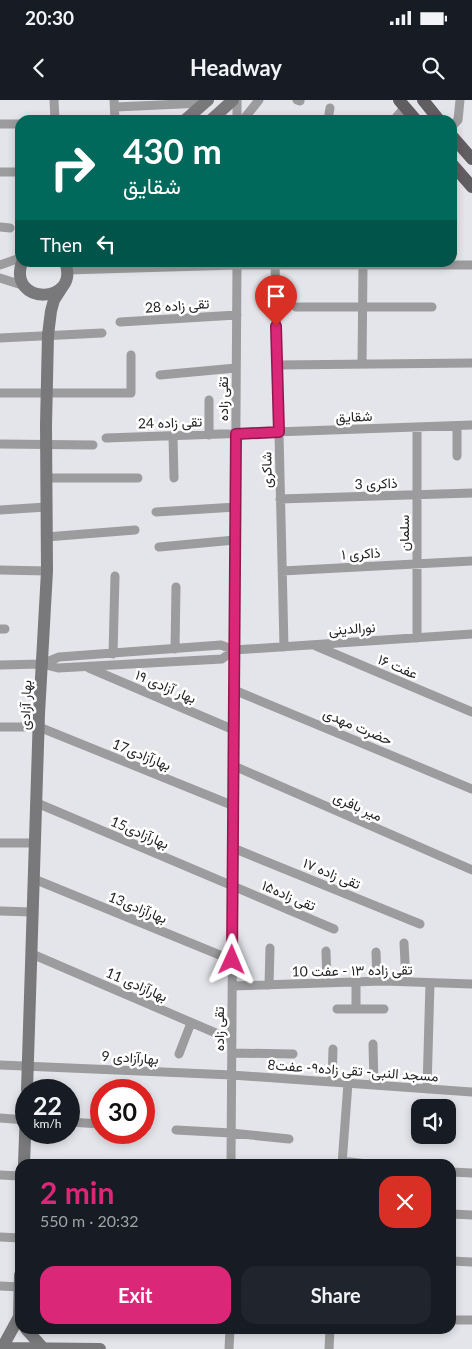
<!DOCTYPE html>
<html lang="en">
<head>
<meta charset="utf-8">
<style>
  body { margin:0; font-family:Lato,Vazirmatn,sans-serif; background:#20242c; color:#f1f3f6; height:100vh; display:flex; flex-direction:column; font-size:19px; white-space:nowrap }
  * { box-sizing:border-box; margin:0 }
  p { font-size:16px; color:#9ea1a6 }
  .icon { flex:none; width:28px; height:28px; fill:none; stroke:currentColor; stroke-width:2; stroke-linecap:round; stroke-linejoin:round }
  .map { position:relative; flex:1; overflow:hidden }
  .details { position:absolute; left:15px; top:1059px; width:441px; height:175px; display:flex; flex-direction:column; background:#171b24; border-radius:15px; box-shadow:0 2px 8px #0003 }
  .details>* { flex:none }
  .guide { position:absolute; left:15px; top:15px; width:442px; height:152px; border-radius:15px; box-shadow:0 2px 8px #0003; background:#00695c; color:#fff; overflow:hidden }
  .fabs { position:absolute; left:411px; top:999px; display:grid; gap:10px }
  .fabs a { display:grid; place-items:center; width:45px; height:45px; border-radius:10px; background:#171b24; box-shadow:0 2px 8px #0003; font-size:25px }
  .speed { position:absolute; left:15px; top:979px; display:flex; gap:10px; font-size:25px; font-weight:700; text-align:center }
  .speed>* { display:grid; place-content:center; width:65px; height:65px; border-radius:50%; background:#171b24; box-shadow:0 2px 8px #0003; line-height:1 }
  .speed small { font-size:12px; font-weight:400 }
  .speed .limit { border:8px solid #d22; background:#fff; color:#111 }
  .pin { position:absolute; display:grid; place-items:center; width:42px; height:42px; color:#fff; margin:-51px -21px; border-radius:50% 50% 50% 0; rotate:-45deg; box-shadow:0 0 5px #0007 }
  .pin .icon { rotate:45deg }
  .me { position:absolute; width:55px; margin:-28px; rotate:1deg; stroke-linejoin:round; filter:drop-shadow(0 0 4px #0008) }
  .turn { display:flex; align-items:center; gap:18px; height:105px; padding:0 25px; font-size:22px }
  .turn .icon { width:65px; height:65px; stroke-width:2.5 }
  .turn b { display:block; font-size:35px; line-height:42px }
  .then { display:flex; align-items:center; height:48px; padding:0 25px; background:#0003; gap:10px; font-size:19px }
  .round { display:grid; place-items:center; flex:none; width:52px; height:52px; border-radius:15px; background:#20242c }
  .summary { display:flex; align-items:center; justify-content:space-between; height:85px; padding:0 25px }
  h1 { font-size:30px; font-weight:700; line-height:38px; color:#db2777 }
  .primary-button { display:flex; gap:10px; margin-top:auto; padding:10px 25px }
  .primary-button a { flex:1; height:58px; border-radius:15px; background:#db2777; color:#fff; font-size:20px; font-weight:700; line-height:58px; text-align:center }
  .primary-button a+a { background:#20242c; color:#f1f3f6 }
  .status { display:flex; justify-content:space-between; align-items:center; height:35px; padding:0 25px; background:#171b24; direction:ltr }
  .status svg { height:14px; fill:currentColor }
  header { display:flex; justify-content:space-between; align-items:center; height:65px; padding:0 25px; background:#171b24; font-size:22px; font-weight:700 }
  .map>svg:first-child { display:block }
</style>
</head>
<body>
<div class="status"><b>20:30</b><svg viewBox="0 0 49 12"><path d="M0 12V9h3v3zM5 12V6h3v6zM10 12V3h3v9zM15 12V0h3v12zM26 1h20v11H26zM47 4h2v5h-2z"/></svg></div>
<header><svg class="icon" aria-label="back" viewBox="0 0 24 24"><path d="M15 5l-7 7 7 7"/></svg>Headway<svg class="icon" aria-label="search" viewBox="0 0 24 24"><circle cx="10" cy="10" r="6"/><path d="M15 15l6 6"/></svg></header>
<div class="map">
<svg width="472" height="1249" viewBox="0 0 472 1249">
  <rect width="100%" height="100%" fill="#e4e5ea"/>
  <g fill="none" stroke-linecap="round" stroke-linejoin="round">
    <path stroke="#9c9b9d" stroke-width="9" d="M 54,0 L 55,20
      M 114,0 L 115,20
      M 237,0 L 237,20
      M 297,0 L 300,1 L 300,0
      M 115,7 L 204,3
      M 243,20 L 259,0
      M 328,20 L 330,8
      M 394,20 L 405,7
      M 0,24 L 20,24
      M 452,26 L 458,20 L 460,0
      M 0,72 L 20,72
      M 0,127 L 10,128
      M 275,162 L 284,547
      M 0,165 L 20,158
      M 67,170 L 237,165 L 472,165
      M 0,178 L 25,186
      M 296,207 L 432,207
      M 120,222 L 237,215
      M 0,238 L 102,233
      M 362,264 L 363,166
      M 277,265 L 472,263
      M 160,275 L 236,268
      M 0,293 L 131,293 L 131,255
      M 457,326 L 457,356
      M 417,327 L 417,538
      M 209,335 L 209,300
      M 173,336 L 174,378
      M 106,338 L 472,325
      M 0,344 L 93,345
      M 46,378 L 138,378
      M 280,399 L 472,393
      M 0,410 L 46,407
      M 156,412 L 236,407
      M 46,437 L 135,430
      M 159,447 L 235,440
      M 0,470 L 47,471
      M 282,471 L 472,461
      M 0,529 L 5,529
      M 316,546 L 472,612
      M 175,549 L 176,487
      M 113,554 L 115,476
      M 42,564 L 58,568 L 222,559 L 234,550
      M 0,565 L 42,564 L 59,557 L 221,545 L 234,550 L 472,534
      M 89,568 L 234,630
      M 234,590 L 472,689
      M 0,627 L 39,627 L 234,706
      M 234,666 L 472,770
      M 37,703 L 334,829
      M 0,743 L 35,743
      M 233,748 L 420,824
      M 34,779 L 232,860
      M 0,811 L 33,812
      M 404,843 L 406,882
      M 326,851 L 327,883
      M 376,852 L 377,881
      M 32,854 L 232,940
      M 269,885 L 270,848
      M 232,886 L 383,881 L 472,884
      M 337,909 L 384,909
      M 356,909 L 356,882
      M 373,944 L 374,985
      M 232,953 L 293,954
      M 179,954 L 191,923
      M 0,965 L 232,975 L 472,992
      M 332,982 L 333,949
      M 427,989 L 430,883
      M 0,1018 L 26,1020
      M 69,1022 L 101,1024
      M 144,1026 L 147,1026
      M 176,1030 L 231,1033 L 289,1039
      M 342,1061 L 367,1064
      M 231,1064 L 237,162
      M 342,1064 L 348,983
      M 451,1072 L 472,1073
      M 0,1075 L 20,1076
      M 451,1114 L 472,1115
      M 0,1137 L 20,1138
      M 451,1161 L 472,1162
      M 0,1186 L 20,1187
      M 451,1220 L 472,1220
      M 229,1249 L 230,1229
      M 329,1249 L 330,1229"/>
    <path stroke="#79787a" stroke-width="12" d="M 185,20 L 208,0
      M 211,20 L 233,0
      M 22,162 C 7,206 81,205 65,162
      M 27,990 L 39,614 L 47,471 L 46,325 L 48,235 L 51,211 L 54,200 L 63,186
      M 24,1064 L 26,1009
      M 26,1229 L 43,1248
      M 0,1248 L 100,1249
      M 2,1248 L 19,1217 L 20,1175"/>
    <path stroke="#615e62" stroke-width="12" d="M 399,0 L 416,20
      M 423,0 L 439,20
      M 452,36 L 472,59
      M 452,64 L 472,87"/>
  </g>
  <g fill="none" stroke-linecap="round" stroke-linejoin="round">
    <g stroke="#8e194d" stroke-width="12">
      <path id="route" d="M 232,860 L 236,334 L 279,332 L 276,226"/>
    </g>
    <use href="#route" stroke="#db2777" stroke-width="9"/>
  </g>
  <g text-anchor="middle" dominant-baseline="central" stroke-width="5" stroke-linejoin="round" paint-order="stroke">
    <g font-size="14" fill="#242426" stroke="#fff">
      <text transform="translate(177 205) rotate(-4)">تقی زاده 28</text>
      <text transform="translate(222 299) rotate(-90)">تقی زاده</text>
      <text transform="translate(354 316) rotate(-2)">شقایق</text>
      <text transform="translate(170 322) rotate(-2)">تقی زاده 24</text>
      <text transform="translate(266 370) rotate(-91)">شاکری</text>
      <text transform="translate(376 383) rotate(-2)">ذاکری 3</text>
      <text transform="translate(403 433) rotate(-90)">سلمان</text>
      <text transform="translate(361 453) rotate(-3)">ذاکری ۱</text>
      <text transform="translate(352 528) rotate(-4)">نورالدینی</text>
      <text transform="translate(398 566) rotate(23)">عفت ۱۶</text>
      <text transform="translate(166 586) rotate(23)">بهار آزادی ۱۹</text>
      <text transform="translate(25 605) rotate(-88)">بهار آزادی</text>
      <text transform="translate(358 626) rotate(23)">حضرت مهدی</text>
      <text transform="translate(142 654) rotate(22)">بهارآزادی17</text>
      <text transform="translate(358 706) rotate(24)">میر بافری</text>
      <text transform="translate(140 732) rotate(23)">بهارآزادی15</text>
      <text transform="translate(332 773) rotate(22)">تقی زاده ۱۷</text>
      <text transform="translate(289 795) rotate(23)">تقی زاده۱۵</text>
      <text transform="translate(138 807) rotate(22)">بهارآزادی13</text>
      <text transform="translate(352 870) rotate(-1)">تقی زاده ۱۳ - عفت 10</text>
      <text transform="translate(137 884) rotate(23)">بهارآزادی 11</text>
      <text transform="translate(218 929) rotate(-90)">تقی زاده</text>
      <text transform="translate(130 957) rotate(3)">بهارآزادی 9</text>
      <text transform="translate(353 970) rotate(4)">مسجد النبی- تقی زاده۹- عفت8</text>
    </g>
  </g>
</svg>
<div class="fabs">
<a><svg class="icon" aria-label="sound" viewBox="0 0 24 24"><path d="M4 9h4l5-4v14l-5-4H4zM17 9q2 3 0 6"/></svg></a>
</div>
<div class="speed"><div>22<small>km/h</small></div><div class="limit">30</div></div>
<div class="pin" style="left:276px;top:226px;background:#d93025"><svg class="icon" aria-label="arrive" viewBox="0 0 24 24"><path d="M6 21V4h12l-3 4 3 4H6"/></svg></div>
<svg class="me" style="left:232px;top:860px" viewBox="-20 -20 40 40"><path d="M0-17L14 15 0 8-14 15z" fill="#db2777" stroke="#fff" stroke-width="4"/></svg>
<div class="guide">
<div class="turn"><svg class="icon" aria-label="right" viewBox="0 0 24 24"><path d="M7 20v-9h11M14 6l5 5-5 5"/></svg><div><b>430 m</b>شقایق</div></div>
<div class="then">Then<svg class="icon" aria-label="left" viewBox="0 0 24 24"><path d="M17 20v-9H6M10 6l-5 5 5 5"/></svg></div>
</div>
<section class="details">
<div class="summary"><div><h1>2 min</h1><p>550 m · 20:32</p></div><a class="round" style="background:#d93025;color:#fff"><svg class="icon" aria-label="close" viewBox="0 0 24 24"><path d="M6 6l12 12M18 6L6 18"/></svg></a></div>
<div class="primary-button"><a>Exit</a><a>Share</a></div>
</section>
</div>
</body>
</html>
